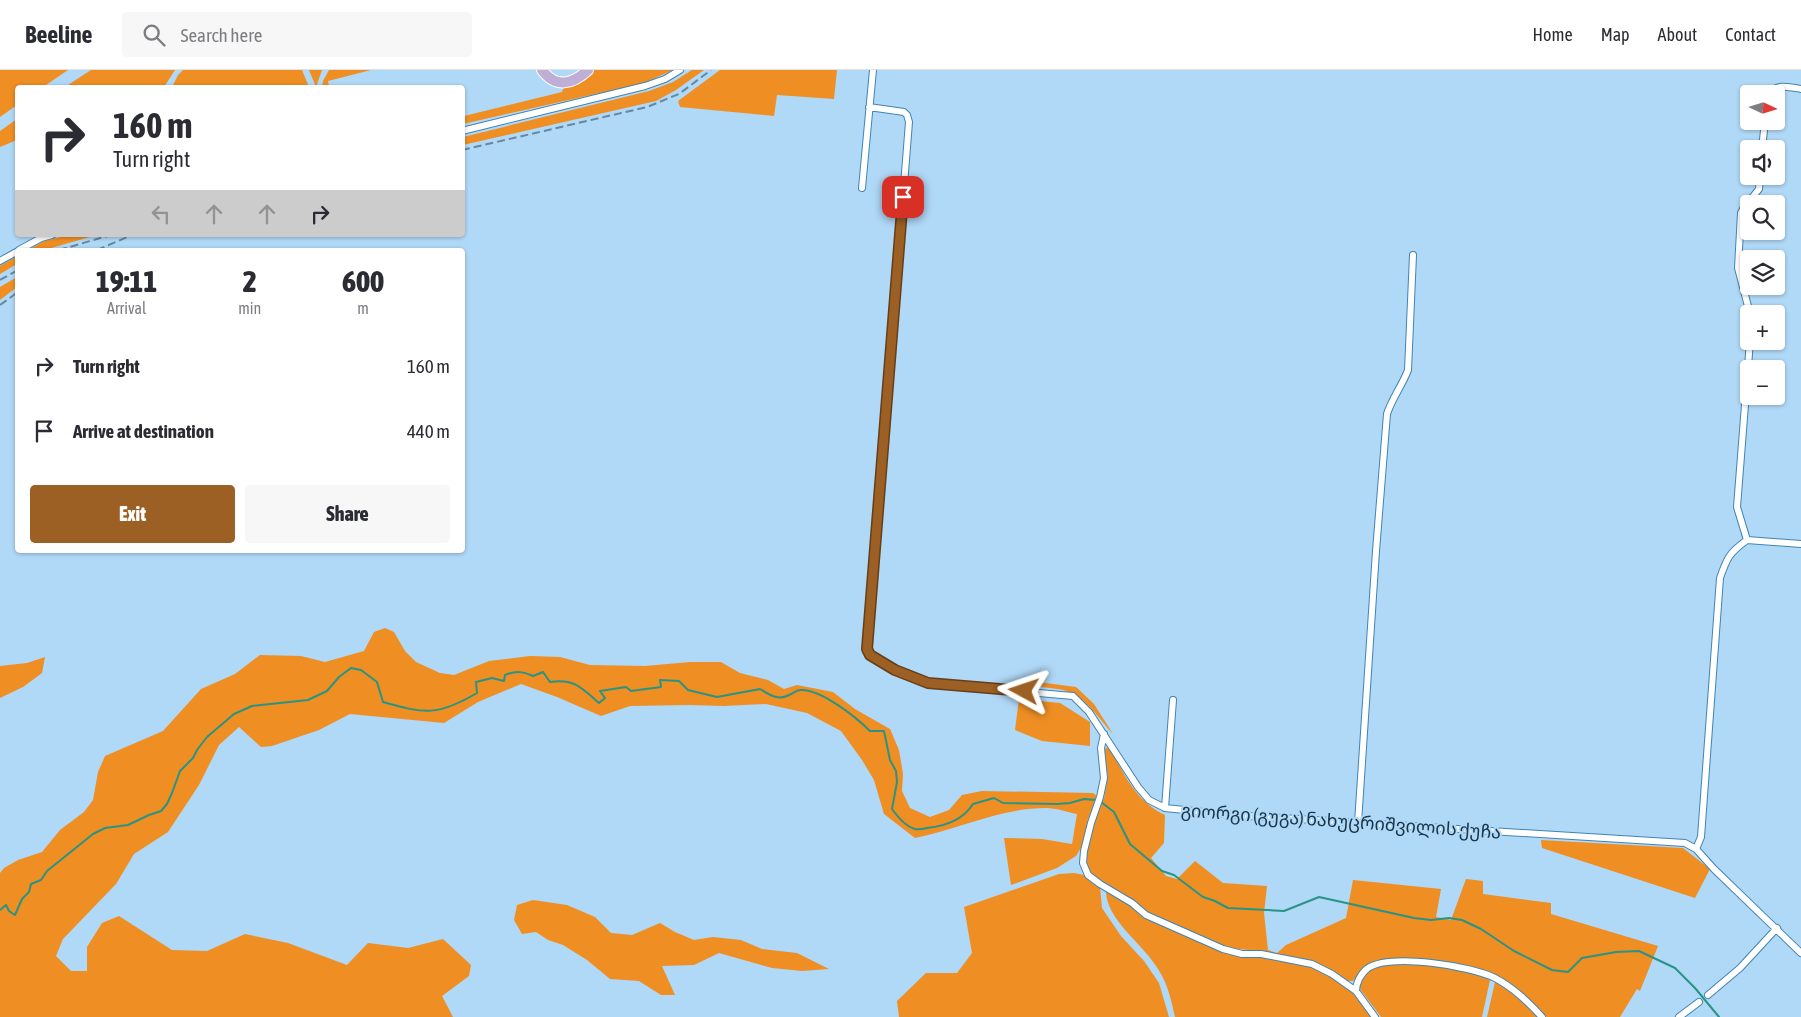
<!DOCTYPE html>
<html lang="en">
<head>
<meta charset="utf-8">
<style>
  body { margin:0; font-family:"Asap Condensed","Noto Sans Georgian",sans-serif; background:#f7f7f7; color:#2b2b33; height:100vh; display:flex; flex-direction:column; font-size:19px; white-space:nowrap }
  * { box-sizing:border-box; margin:0 }
  p { font-size:16px; color:#7c7c81 }
  .icon { flex:none; width:28px; height:28px; fill:none; stroke:currentColor; stroke-width:2; stroke-linecap:round; stroke-linejoin:round }
  .map { position:relative; flex:1; overflow:hidden }
  .panel { position:absolute; left:15px; top:178px; width:450px; height:305px; display:flex; flex-direction:column; background:#fff; border-radius:5px; box-shadow:0 1px 4px #0004 }
  .panel>* { flex:none }
  .guide { position:absolute; left:15px; top:15px; width:450px; height:152px; border-radius:5px; box-shadow:0 1px 4px #0004; background:#fff; color:#2b2b33; overflow:hidden }
  .needle { width:32px; rotate:94deg }
  .fabs { position:absolute; left:1740px; top:15px; display:grid; gap:10px }
  .fabs a { display:grid; place-items:center; width:45px; height:45px; border-radius:5px; background:#fff; box-shadow:0 1px 4px #0004; font-size:25px }
  .pin { position:absolute; display:grid; place-items:center; width:42px; height:42px; color:#fff; margin:-21px; border-radius:10px; box-shadow:0 2px 8px #0006 }
  .me { position:absolute; width:55px; margin:-28px; rotate:275deg; stroke-linejoin:round; filter:drop-shadow(0 0 4px #0008) }
  .turn { display:flex; align-items:center; gap:18px; height:105px; padding:0 15px; font-size:22px }
  .turn .icon { width:65px; height:65px; stroke-width:2.5 }
  .turn b { display:block; font-size:35px; line-height:42px }
  .lanes { display:flex; align-items:center; height:48px; padding:0 15px; background:#0003; justify-content:center; gap:25px; direction:ltr }
  .lanes .off { opacity:.35 }
  .eta { display:flex; justify-content:space-evenly; align-items:center; height:85px; text-align:center }
  .eta b { font-size:30px; font-weight:800; line-height:35px }
  .action { display:flex; gap:10px; margin-top:auto; padding:10px 15px }
  .action a { flex:1; height:58px; border-radius:5px; background:#9d6024; color:#fff; font-size:20px; font-weight:800; line-height:58px; text-align:center }
  .action a+a { background:#f7f7f7; color:#2b2b33 }
  ul { padding:0; list-style:none }
  li { display:flex; align-items:center; gap:15px; height:65px; padding:0 15px }
  li div { flex:1 }
  li b { display:block; font-size:19px }
  li em { font-style:normal }
  header { display:flex; align-items:center; gap:30px; box-sizing:border-box; height:70px; padding:0 25px; background:#fff; border-bottom:1px solid #e1e1e2 }
  header strong { font-size:24px }
  nav { display:flex; gap:28px; margin-inline-start:auto; font-size:18px }
  .search { width:350px; height:45px; background:#f7f7f7; display:flex; align-items:center; gap:12px; box-sizing:border-box; padding:0 18px; border-radius:5px; color:#7c7c81; font-size:19px }
  .map>svg:first-child { display:block }
</style>
</head>
<body>
<header>
<strong>Beeline</strong>
<div class="search"><svg class="icon" aria-label="search" viewBox="0 0 24 24"><circle cx="10" cy="10" r="6"/><path d="M15 15l6 6"/></svg>Search here</div>
<nav><a>Home</a><a>Map</a><a>About</a><a>Contact</a></nav>
</header>
<div class="map">
<svg width="1801" height="947" viewBox="0 0 1801 947">
  <rect width="100%" height="100%" fill="#b0d8f7"/>
  <path fill="#ef8e23" d="M 0,0 L 68,0 L 43,17 L 18,18 L 17,35 L 0,47 Z
    M 91,0 L 175,0 L 164,17 L 65,17 Z
    M 183,0 L 302,0 L 309,17 L 172,17 L 178,5 Z
    M 309,0 L 322,0 L 316,17 Z
    M 329,0 L 371,0 L 328,11 L 329,17 L 322,17 L 323,11 Z
    M 594,0 L 673,0 L 644,13 L 463,54 L 464,46 L 562,22 L 564,16 C 578,15 584,9 594,0 Z
    M 692,0 L 704,0 L 676,20 L 656,31 L 463,75 L 463,67 L 649,21 L 673,12 Z
    M 720,0 L 837,0 L 834,29 L 777,25 L 774,46 L 680,37 L 678,31 Z
    M 17,49 L 17,70 L 0,77 L 0,61 Z
    M 69,165 L 97,165 L 44,180 L 28,180 L 44,171 Z
    M 17,186 L 17,194 L 0,204 L 0,196 Z
    M 17,207 L 17,217 L 0,230 L 0,217 Z
    M 385,558 L 394,562 L 405,581 L 416,592 L 440,603 L 454,605 L 489,591 L 530,586 L 560,587 L 590,595 L 645,596 L 690,592 L 721,592 L 740,603 L 768,610 L 784,619 L 797,615 L 833,622 L 855,639 L 890,659 L 899,680 L 903,704 L 902,721 L 910,738 L 930,747 L 949,740 L 962,725 L 982,721 L 1093,723 L 1098,727 L 1088,749 L 1082,776 L 1076,786 L 1057,798 L 1011,815 L 1004,768 L 1042,769 L 1072,774 L 1077,744 C 1067,742 1056,738 1046,738 C 1000,738 959,759 915,768 L 884,744 L 874,710 L 862,690 L 841,661 L 807,643 L 766,634 L 724,636 L 689,635 L 630,636 L 601,646 L 557,627 L 521,614 L 478,632 L 444,653 L 350,644 L 319,660 L 272,676 L 261,677 L 239,657 L 219,675 L 199,715 L 168,762 L 134,784 L 116,814 L 63,869 L 56,886 L 71,901 L 87,901 L 87,877 L 102,853 L 119,846 L 172,880 L 207,881 L 245,864 L 288,873 L 347,895 L 368,873 L 408,878 L 443,869 L 471,895 L 469,906 L 442,926 L 453,947 L 0,947 L 0,803 L 4,798 L 18,790 L 42,782 L 60,760 L 84,742 L 93,730 L 98,702 L 105,686 L 163,661 L 201,619 L 235,604 L 260,585 L 301,586 L 325,592 L 364,581 L 374,562 Z
    M 45,587 L 42,603 L 23,617 L 0,628 L 0,596 L 27,593 Z
    M 1030,611 L 1076,617 L 1094,634 L 1113,664 C 1101,651 1089,632 1073,624 C 1061,617 1043,618 1030,616 Z
    M 1019,629 L 1060,633 L 1090,652 L 1090,676 L 1042,671 L 1015,660 Z
    M 1108,676 C 1125,704 1134,730 1165,745 L 1164,773 L 1151,788 L 1166,806 L 1177,809 L 1195,791 L 1223,813 L 1267,816 L 1264,843 L 1268,880 L 1277,883 L 1286,875 L 1346,848 L 1353,810 L 1441,819 L 1436,847 L 1451,850 L 1466,809 L 1483,811 L 1483,824 L 1551,833 L 1551,844 L 1658,876 L 1640,921 L 1637,919 L 1620,947 L 1547,947 L 1515,919 L 1496,905 L 1431,889 L 1380,890 L 1365,896 L 1353,911 L 1348,911 L 1313,891 L 1263,881 L 1225,878 L 1147,843 L 1136,833 L 1090,804 L 1086,793 L 1086,782 L 1094,747 L 1104,728 L 1108,707 L 1104,681 Z
    M 1541,770 L 1683,778 L 1710,799 L 1695,828 L 1542,778 Z
    M 1074,803 L 1084,805 L 1100,817 L 1102,838 L 1121,866 L 1144,891 L 1159,913 L 1169,947 L 899,947 L 897,931 L 926,903 L 957,903 L 972,883 L 964,837 L 1059,804 Z
    M 1106,820 L 1133,836 L 1143,847 L 1223,882 L 1244,887 L 1264,886 L 1313,896 L 1331,906 L 1349,918 L 1371,947 L 1175,947 C 1171,930 1168,914 1158,899 C 1144,875 1105,849 1106,820 Z
    M 533,830 L 567,835 L 595,847 L 611,863 L 632,865 L 660,853 L 675,862 L 694,870 L 713,867 L 741,870 L 762,879 L 797,883 L 829,899 L 802,901 L 772,898 L 719,883 L 694,895 L 662,896 L 675,925 L 661,925 L 639,911 L 610,909 L 587,890 L 563,875 L 548,870 L 536,862 L 522,864 L 514,850 L 517,835 Z
    M 1386,894 L 1433,895 L 1468,902 L 1490,910 L 1482,947 L 1381,947 L 1360,919 L 1360,912 L 1369,900 Z
    M 1499,911 L 1527,933 L 1538,947 L 1487,947 L 1495,912 Z"/>
  <g fill="none" stroke-linecap="round" stroke-linejoin="round">
    <path stroke="#299485" stroke-width="2" d="M 1101,732 L 1114,742 L 1130,774 L 1162,801 L 1174,805 L 1203,827 L 1215,831 L 1228,838 L 1284,841 L 1319,827 L 1414,848 L 1431,850 L 1449,848 L 1462,850 L 1481,859 L 1514,881 L 1552,900 L 1568,902 L 1582,888 L 1616,882 L 1639,881 L 1675,898 L 1695,918 L 1719,947
      M 0,840 L 6,835 L 9,841 L 15,845 L 22,829 L 29,822 L 31,814 L 41,810 L 47,801 L 93,764 L 105,758 L 128,755 L 149,745 L 161,741 L 167,734 L 172,723 L 180,701 L 193,688 L 197,680 L 207,667 L 234,644 L 252,636 L 308,630 L 327,621 L 339,607 L 351,598 L 361,600 L 377,612 L 383,632 C 425,644 438,646 477,623 L 476,612 L 492,608 L 504,611 L 505,605 C 515,601 522,601 533,606 L 543,602 L 550,612 C 574,608 582,618 599,633 L 605,628 L 600,621 L 626,617 L 631,621 L 661,617 L 660,610 L 679,611 L 688,620 L 717,627 L 760,619 C 770,625 778,631 789,625 C 792,624 797,620 800,620 C 820,618 857,648 870,661 L 884,661 L 890,690 L 896,701 L 897,712 L 892,739 C 898,747 905,756 915,759 C 919,760 923,759 927,758 C 946,756 963,750 973,734 L 994,728 L 1003,733 L 1057,734 L 1070,733 L 1084,729 L 1097,730"/>
    <g stroke="#4084b3" stroke-width="8">
      <path id="minor" d="M 1769,24 C 1776,13 1790,17 1801,19
        M 869,37 L 904,42 L 907,45 L 909,52 L 868,571 L 867,579 L 869,585 L 895,600 L 927,613 L 1073,626 L 1089,642 L 1138,717 L 1149,730 L 1165,738 L 1233,745 L 1685,773 L 1696,779 L 1714,799 L 1801,883
        M 462,61 L 645,16 L 665,9 L 680,0
        M 1762,79 L 1765,51
        M 862,118 L 873,0
        M 19,180 L 41,168 L 52,165
        M 0,191 L 18,181
        M 1750,244 L 1738,198 L 1741,143 L 1743,139 L 1759,119 L 1760,106
        M 1747,470 L 1737,437 L 1750,271
        M 1747,470 L 1801,474
        M 1104,664 L 1101,678 L 1104,708 L 1100,727 L 1091,753 L 1084,781 L 1083,793 L 1088,805 L 1100,814 L 1132,833 L 1146,845 L 1223,879 L 1242,884 L 1261,884 L 1312,894 L 1332,904 L 1356,921 L 1375,947
        M 1165,738 L 1173,630
        M 1358,753 L 1376,481 L 1387,344 C 1392,328 1402,316 1408,300 L 1413,185
        M 1696,779 L 1701,767 L 1720,508 C 1727,488 1729,483 1747,470
        M 1356,921 C 1356,913 1361,903 1368,898 C 1392,883 1471,896 1495,908 C 1514,918 1528,932 1542,947
        M 1708,925 L 1740,898 L 1777,858
        M 1679,947 L 1699,932"/>
    </g>
    <g stroke="#fff" stroke-width="12">
      <path id="primary" d="M 542,0 C 556,19 573,14 588,0"/>
    </g>
    <use href="#minor" stroke="#fff" stroke-width="6"/>
    <use href="#primary" stroke="#bfafd7" stroke-width="10"/>
    <path stroke="#6688a2" stroke-width="2" stroke-dasharray="8 4" stroke-linecap="butt" d="M 462,80 L 647,37 L 679,24 L 711,0
      M 59,180 L 111,165
      M 97,180 L 132,165
      M 0,210 L 18,200
      M 0,235 L 18,222"/>
  </g>
  <g fill="none" stroke-linecap="round" stroke-linejoin="round">
    <g stroke="#663e17" stroke-width="12">
      <path id="route" d="M 903,127 L 867,579 L 870,585 L 895,600 L 928,613 L 1024,621"/>
    </g>
    <use href="#route" stroke="#9d6024" stroke-width="9"/>
  </g>
  <g text-anchor="middle" dominant-baseline="central" stroke-width="4" stroke-linejoin="round" paint-order="stroke">
    <g font-size="18" fill="#183549" stroke="#b0d8f7">
      <text transform="translate(1341 751) rotate(4)">გიორგი (გუგა) ნახუცრიშვილის ქუჩა</text>
    </g>
  </g>
</svg>
<div class="fabs">
<a><svg class="needle" viewBox="-14 -14 28 28"><path d="M0-13l5 13h-10z" fill="#e53935"/><path d="M0 13l5-13h-10z" fill="#7c7c81"/></svg></a>
<a><svg class="icon" aria-label="sound" viewBox="0 0 24 24"><path d="M4 9h4l5-4v14l-5-4H4zM17 9q2 3 0 6"/></svg></a>
<a><svg class="icon" aria-label="search" viewBox="0 0 24 24"><circle cx="10" cy="10" r="6"/><path d="M15 15l6 6"/></svg></a>
<a><svg class="icon" aria-label="layers" viewBox="0 0 24 24"><path d="M12 4l9 5-9 5-9-5zM3 14l9 5 9-5"/></svg></a>
<a>+</a>
<a>−</a>
</div>
<div class="pin" style="left:903px;top:127px;background:#d93025"><svg class="icon" aria-label="arrive" viewBox="0 0 24 24"><path d="M6 21V4h12l-3 4 3 4H6"/></svg></div>
<svg class="me" style="left:1024px;top:621px" viewBox="-20 -20 40 40"><path d="M0-17L14 15 0 8-14 15z" fill="#9d6024" stroke="#fff" stroke-width="4"/></svg>
<div class="guide">
<div class="turn"><svg class="icon" aria-label="right" viewBox="0 0 24 24"><path d="M7 20v-9h11M14 6l5 5-5 5"/></svg><div><b>160 m</b>Turn right</div></div>
<div class="lanes"><svg class="icon off" aria-label="left" viewBox="0 0 24 24"><path d="M17 20v-9H6M10 6l-5 5 5 5"/></svg><svg class="icon off" aria-label="ahead" viewBox="0 0 24 24"><path d="M12 20V5M6 11l6-6 6 6"/></svg><svg class="icon off" aria-label="ahead" viewBox="0 0 24 24"><path d="M12 20V5M6 11l6-6 6 6"/></svg><svg class="icon" aria-label="right" viewBox="0 0 24 24"><path d="M7 20v-9h11M14 6l5 5-5 5"/></svg></div>
</div>
<section class="panel">
<div class="eta">
<div><b>19:11</b><p>Arrival</p></div>
<div><b>2</b><p>min</p></div>
<div><b>600</b><p>m</p></div>
</div>
<ul>
<li><svg class="icon" aria-label="right" viewBox="0 0 24 24"><path d="M7 20v-9h11M14 6l5 5-5 5"/></svg><div><b>Turn right</b></div><em>160 m</em></li>
<li><svg class="icon" aria-label="arrive" viewBox="0 0 24 24"><path d="M6 21V4h12l-3 4 3 4H6"/></svg><div><b>Arrive at destination</b></div><em>440 m</em></li>
</ul>
<div class="action"><a>Exit</a><a>Share</a></div>
</section>
</div>
</body>
</html>
